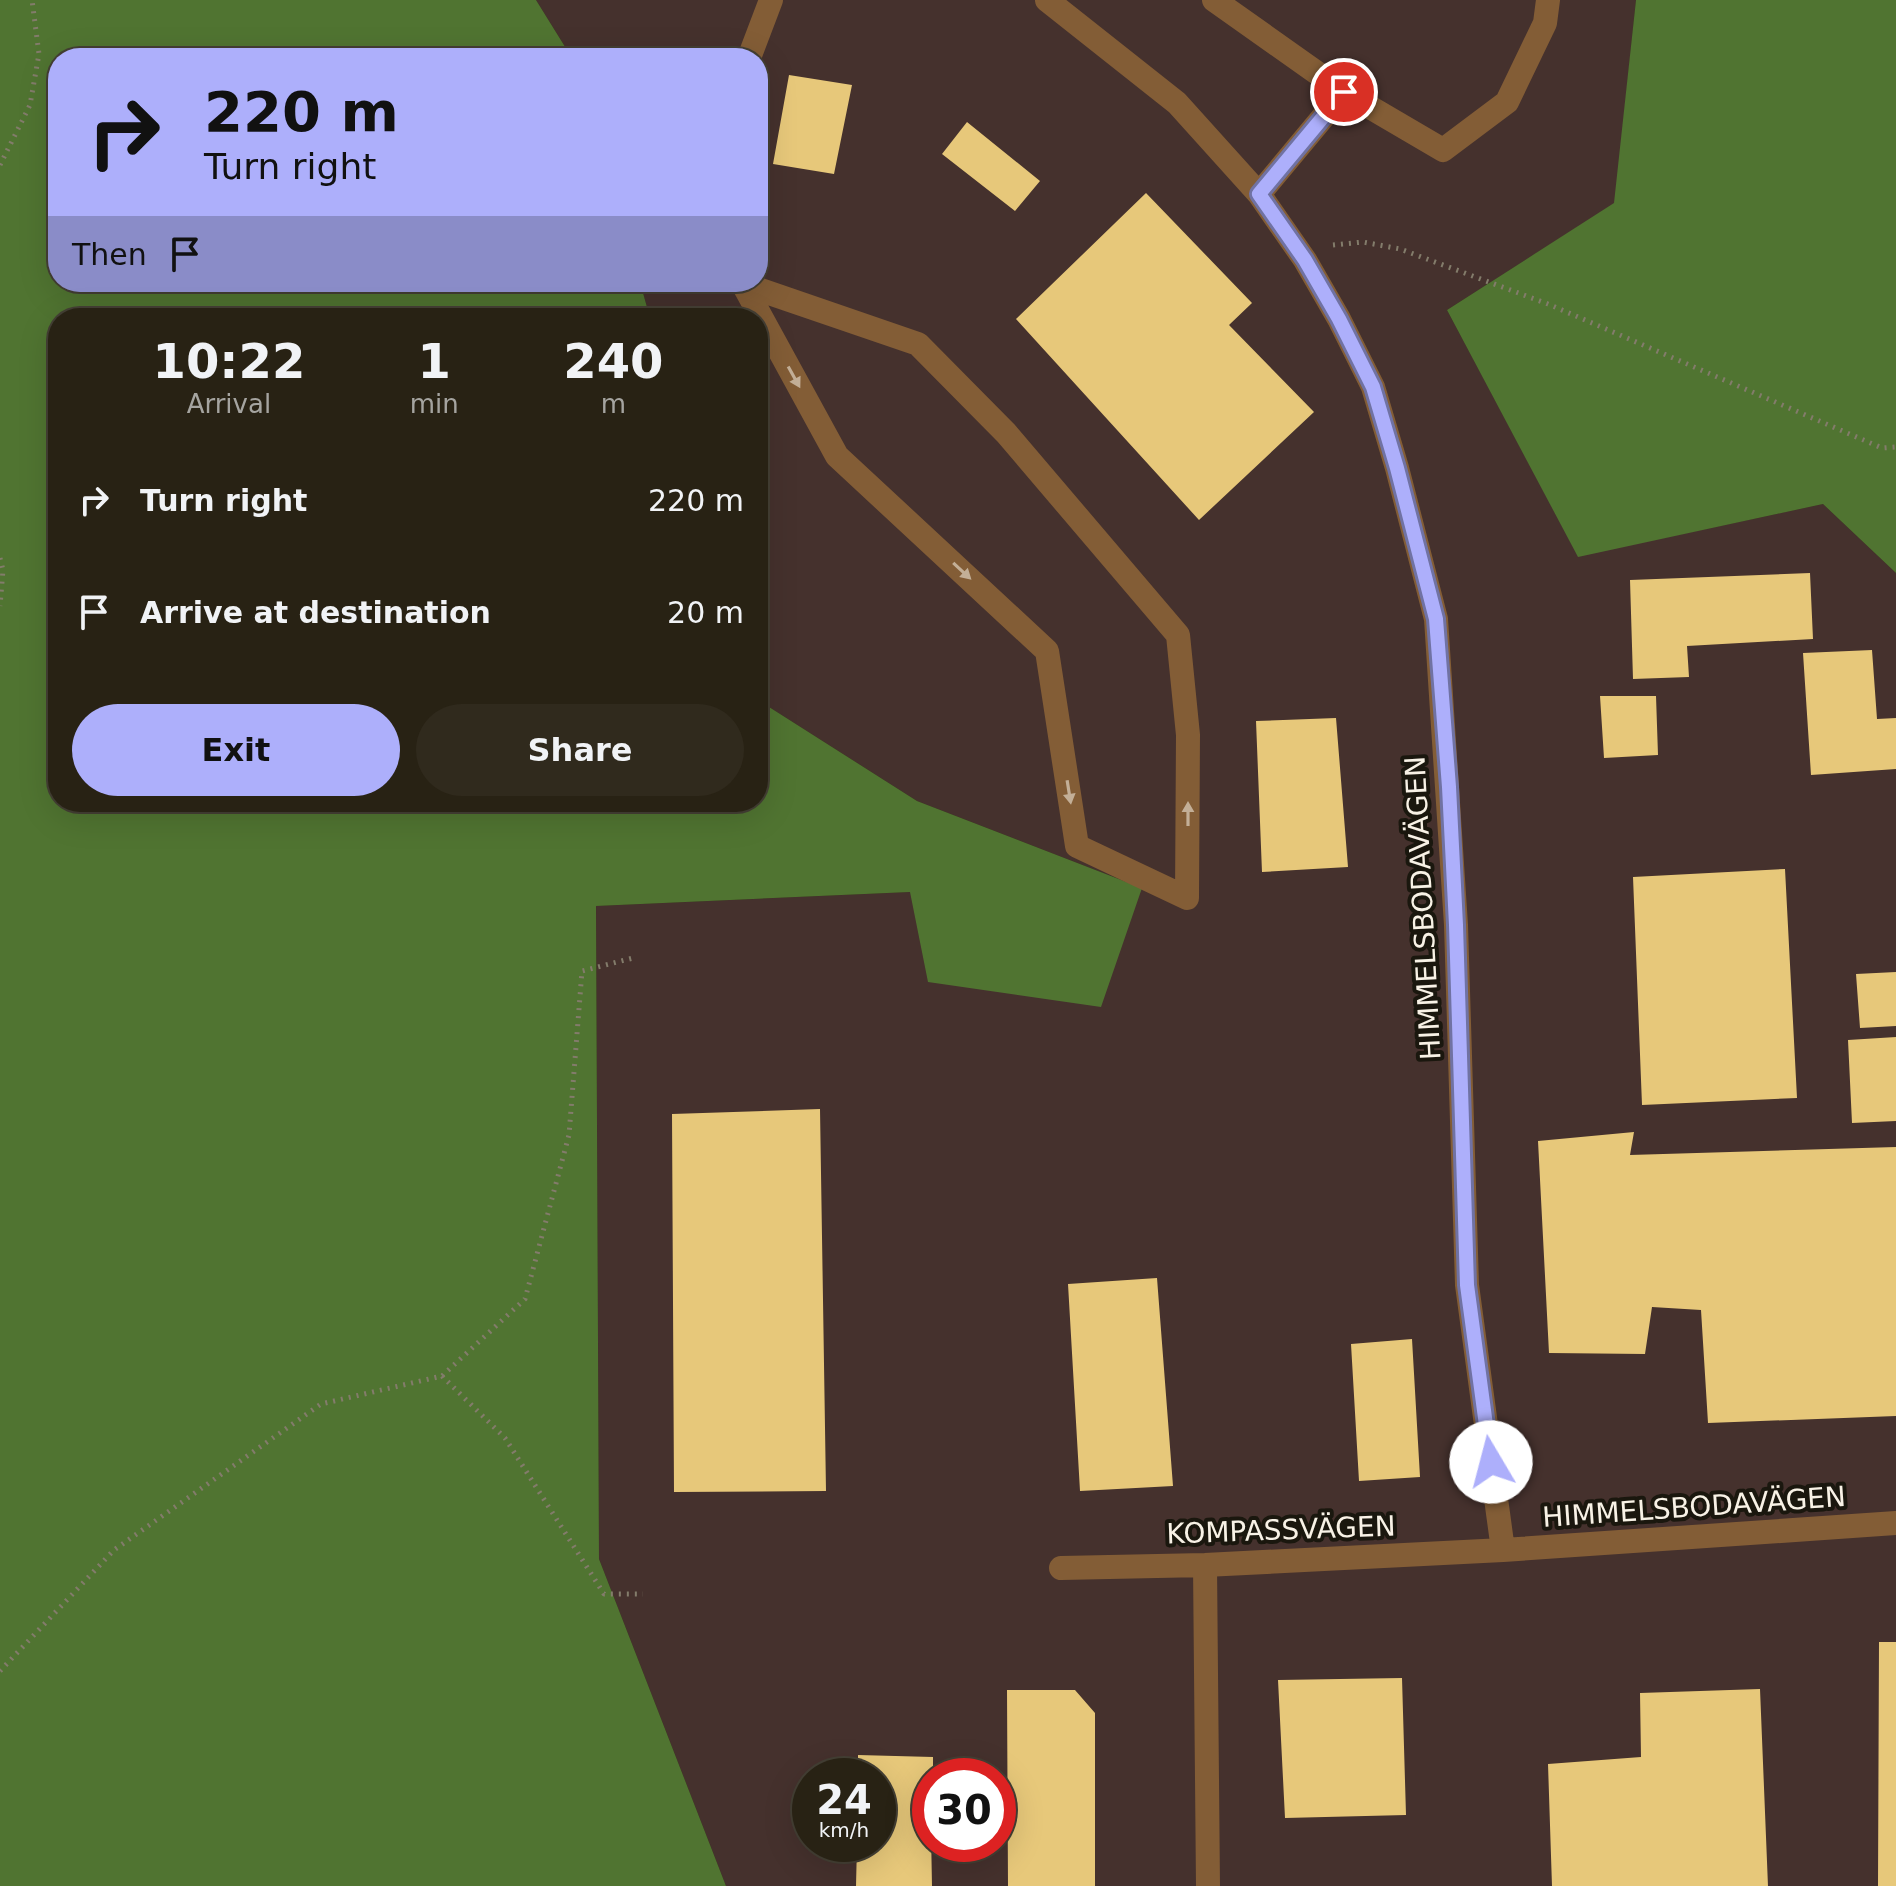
<!DOCTYPE html>
<html lang="en">
<head>
<meta charset="utf-8">
<style>
  body { margin:0; font-family:"DejaVu Sans",sans-serif; background:#302a1d; color:#f1f3f6; height:100vh; display:flex; flex-direction:column; font-size:30px; white-space:nowrap }
  * { box-sizing:border-box; margin:0 }
  p { font-size:26px; color:#a5a4a0 }
  .icon { flex:none; width:44px; height:44px; fill:none; stroke:currentColor; stroke-width:2; stroke-linecap:round; stroke-linejoin:round }
  .map { position:relative; flex:1; overflow:hidden }
  .sheet { position:absolute; left:48px; top:308px; width:720px; height:504px; display:flex; flex-direction:column; background:#282214; border-radius:32px; box-shadow:0 8px 32px #0002,0 0 0 2px #443f34 }
  .sheet>* { flex:none }
  .banner { position:absolute; left:48px; top:48px; width:720px; height:244px; border-radius:32px; box-shadow:0 8px 32px #0002,0 0 0 2px #443f34; background:#adaffb; color:#111; overflow:hidden }
  .speed { position:absolute; left:792px; top:1758px; display:flex; gap:16px; font-size:40px; font-weight:700; text-align:center }
  .speed>* { display:grid; place-content:center; width:104px; height:104px; border-radius:50%; background:#282214; box-shadow:0 8px 32px #0002,0 0 0 2px #443f34; line-height:1 }
  .speed small { font-size:20px; font-weight:400 }
  .speed .limit { border:12px solid #d22; background:#fff; color:#111 }
  .pin { position:absolute; display:grid; place-items:center; width:68px; height:68px; color:#fff; margin:-34px; border:4px solid #fff; border-radius:50%; box-shadow:0 2px 8px #0007 }
  .me { position:absolute; width:88px; margin:-44px; rotate:352deg; stroke-linejoin:round; filter:drop-shadow(0 0 6px #0008) }
  .turn { display:flex; align-items:center; gap:28px; height:168px; padding:0 24px; font-size:36px }
  .turn .icon { width:104px; height:104px; stroke-width:2.5 }
  .turn b { display:block; font-size:56px; line-height:68px }
  .then { display:flex; align-items:center; height:76px; padding:0 24px; background:#0003; gap:16px; font-size:30px }
  .eta { display:flex; justify-content:space-evenly; align-items:center; height:136px; text-align:center }
  .eta b { font-size:48px; font-weight:700; line-height:56px }
  .button { display:flex; gap:16px; margin-top:auto; padding:16px 24px }
  .button a { flex:1; height:92px; border-radius:48px; background:#adaffb; color:#111; font-size:32px; font-weight:700; line-height:92px; text-align:center }
  .button a+a { background:#302a1d; color:#f1f3f6 }
  ul { padding:0; list-style:none }
  li { display:flex; align-items:center; gap:24px; height:112px; padding:0 24px }
  li div { flex:1 }
  li b { display:block; font-size:30px }
  li em { font-style:normal }
  .map>svg:first-child { display:block }
</style>
</head>
<body>
<div class="map">
<svg width="1896" height="1886" viewBox="0 0 1896 1886">
  <rect width="100%" height="100%" fill="#362e1a"/>
  <path fill="#45312d" fill-rule="evenodd" d="M 536,0 L 1636,0 L 1615,203 L 1447,310 L 1578,556 L 1823,504 L 1896,573 L 1896,1886 L 726,1886 L 599,1559 L 596,906 L 910,892 L 1142,888 L 917,801 L 758,700 L 758,318 L 650,318 L 640,282 L 758,282 L 758,58 L 572,58 ZM 810,1776 L 878,1776 L 878,1844 L 810,1844 ZM 930,1776 L 998,1776 L 998,1844 L 930,1844 Z"/>
  <path fill="#507431" d="M 0,0 L 536,0 L 572,58 L 58,58 L 58,282 L 640,282 L 650,318 L 58,318 L 58,802 L 758,802 L 758,700 L 917,801 L 1142,888 L 1101,1007 L 928,982 L 910,892 L 596,906 L 599,1559 L 726,1886 L 0,1886 Z
    M 1636,0 L 1896,0 L 1896,573 L 1823,504 L 1578,557 L 1447,310 L 1614,203 Z"/>
  <path fill="#e7c87a" d="M 789,75 L 852,85 L 834,174 L 773,164 Z
    M 967,122 L 1040,181 L 1015,211 L 942,154 Z
    M 1146,193 L 1252,303 L 1229,325 L 1314,412 L 1199,520 L 1016,319 Z
    M 1810,573 L 1813,639 L 1687,646 L 1689,677 L 1633,679 L 1630,580 Z
    M 1872,650 L 1877,719 L 1896,718 L 1896,769 L 1811,775 L 1803,653 Z
    M 1600,696 L 1656,696 L 1658,755 L 1604,758 Z
    M 1336,718 L 1348,867 L 1262,872 L 1256,721 Z
    M 1785,869 L 1797,1098 L 1642,1105 L 1633,877 Z
    M 1896,972 L 1896,1026 L 1860,1028 L 1856,974 Z
    M 1896,1037 L 1896,1121 L 1852,1123 L 1848,1040 Z
    M 820,1109 L 826,1491 L 674,1492 L 672,1114 Z
    M 1634,1132 L 1630,1155 L 1896,1147 L 1896,1416 L 1708,1423 L 1701,1310 L 1652,1307 L 1645,1354 L 1549,1353 L 1538,1141 Z
    M 1157,1278 L 1173,1486 L 1080,1491 L 1068,1284 Z
    M 1412,1339 L 1420,1477 L 1359,1481 L 1351,1344 Z
    M 1879,1642 L 1896,1642 L 1896,1886 L 1878,1886 Z
    M 1402,1678 L 1406,1815 L 1285,1818 L 1278,1680 Z
    M 1760,1689 L 1768,1886 L 1552,1886 L 1548,1764 L 1641,1757 L 1640,1693 Z
    M 1007,1690 L 1075,1690 L 1095,1713 L 1095,1886 L 1008,1886 Z
    M 858,1755 L 933,1757 L 933,1776 L 930,1776 L 932,1886 L 856,1886 L 857,1844 L 878,1844 L 878,1776 L 858,1776 Z"/>
  <g fill="none" stroke-linecap="round" stroke-linejoin="round">
    <path stroke="#837c6b" stroke-width="5" stroke-dasharray="2 6" stroke-linecap="butt" d="M 0,165 L 30,105 L 39,54 L 32,0
      M 1333,245 L 1363,242 L 1400,249 L 1548,304 L 1882,448 L 1896,447
      M 0,558 L 3,570 L 0,606
      M 442,1376 L 505,1438 L 604,1594 L 643,1594
      M 0,1671 L 114,1550 L 321,1404 L 442,1376 L 525,1299 L 569,1135 L 582,971 L 633,958"/>
    <path stroke="#835d36" stroke-width="24" d="M 1047,0 L 1177,103 L 1259,194 L 1305,260 L 1339,319 L 1373,387 L 1397,468 L 1436,619 L 1456,925 L 1467,1285 L 1503,1550 L 1896,1523
      M 1214,0 L 1344,92 L 1443,150 L 1507,102 L 1545,23 L 1548,0
      M 749,58 L 771,0
      M 1259,194 L 1344,92
      M 743,282 L 743,284 L 837,456 L 1047,651 L 1077,846 L 1187,898 L 1188,735 L 1178,635 L 1006,433 L 918,344 L 743,284
      M 1205,1565 L 1208,1886
      M 1061,1568 L 1205,1565 L 1503,1550"/>
  </g>
  <defs><path id="oneway-solid" d="M-6-.8H1V-3.2L6.5 0L1 3.2V.8H-6Z" transform="scale(2)"/></defs>
  <g fill="#c3af97">
    <use href="#oneway-solid" transform="translate(794 377) rotate(61)"/>
    <use href="#oneway-solid" transform="translate(962 571) rotate(43)"/>
    <use href="#oneway-solid" transform="translate(1069 792) rotate(81)"/>
    <use href="#oneway-solid" transform="translate(1188 814) rotate(-90)"/>
  </g>
  <g fill="none" stroke-linecap="round" stroke-linejoin="round">
    <g stroke="#7072a3" stroke-width="20">
      <path id="route" d="M 1344,92 L 1259,194 L 1305,260 L 1339,319 L 1373,387 L 1397,468 L 1436,619 L 1449,787 L 1456,925 L 1467,1285 L 1491,1462"/>
    </g>
    <use href="#route" stroke="#adaffb" stroke-width="14"/>
  </g>
  <g text-anchor="middle" dominant-baseline="central" stroke-width="8" stroke-linejoin="round" paint-order="stroke">
    <g font-size="28" fill="#f8f2e6" stroke="#1a170e">
      <text transform="translate(1423 908) rotate(-93)">HIMMELSBODAVÄGEN</text>
      <text transform="translate(1694 1507) rotate(-4)">HIMMELSBODAVÄGEN</text>
      <text transform="translate(1281 1530) rotate(-2)">KOMPASSVÄGEN</text>
    </g>
  </g>
</svg>
<div class="speed"><div>24<small>km/h</small></div><div class="limit">30</div></div>
<div class="pin" style="left:1344px;top:92px;background:#d93025"><svg class="icon" aria-label="arrive" viewBox="0 0 24 24"><path d="M6 21V4h12l-3 4 3 4H6"/></svg></div>
<svg class="me" style="left:1491px;top:1462px" viewBox="-20 -20 40 40"><circle r="19" fill="#fff"/><path d="M0-13L10 11 0 6-10 11z" fill="#adaffb"/></svg>
<div class="banner">
<div class="turn"><svg class="icon" aria-label="right" viewBox="0 0 24 24"><path d="M7 20v-9h11M14 6l5 5-5 5"/></svg><div><b>220 m</b>Turn right</div></div>
<div class="then">Then<svg class="icon" aria-label="arrive" viewBox="0 0 24 24"><path d="M6 21V4h12l-3 4 3 4H6"/></svg></div>
</div>
<section class="sheet">
<div class="eta">
<div><b>10:22</b><p>Arrival</p></div>
<div><b>1</b><p>min</p></div>
<div><b>240</b><p>m</p></div>
</div>
<ul>
<li><svg class="icon" aria-label="right" viewBox="0 0 24 24"><path d="M7 20v-9h11M14 6l5 5-5 5"/></svg><div><b>Turn right</b></div><em>220 m</em></li>
<li><svg class="icon" aria-label="arrive" viewBox="0 0 24 24"><path d="M6 21V4h12l-3 4 3 4H6"/></svg><div><b>Arrive at destination</b></div><em>20 m</em></li>
</ul>
<div class="button"><a>Exit</a><a>Share</a></div>
</section>
</div>
</body>
</html>
